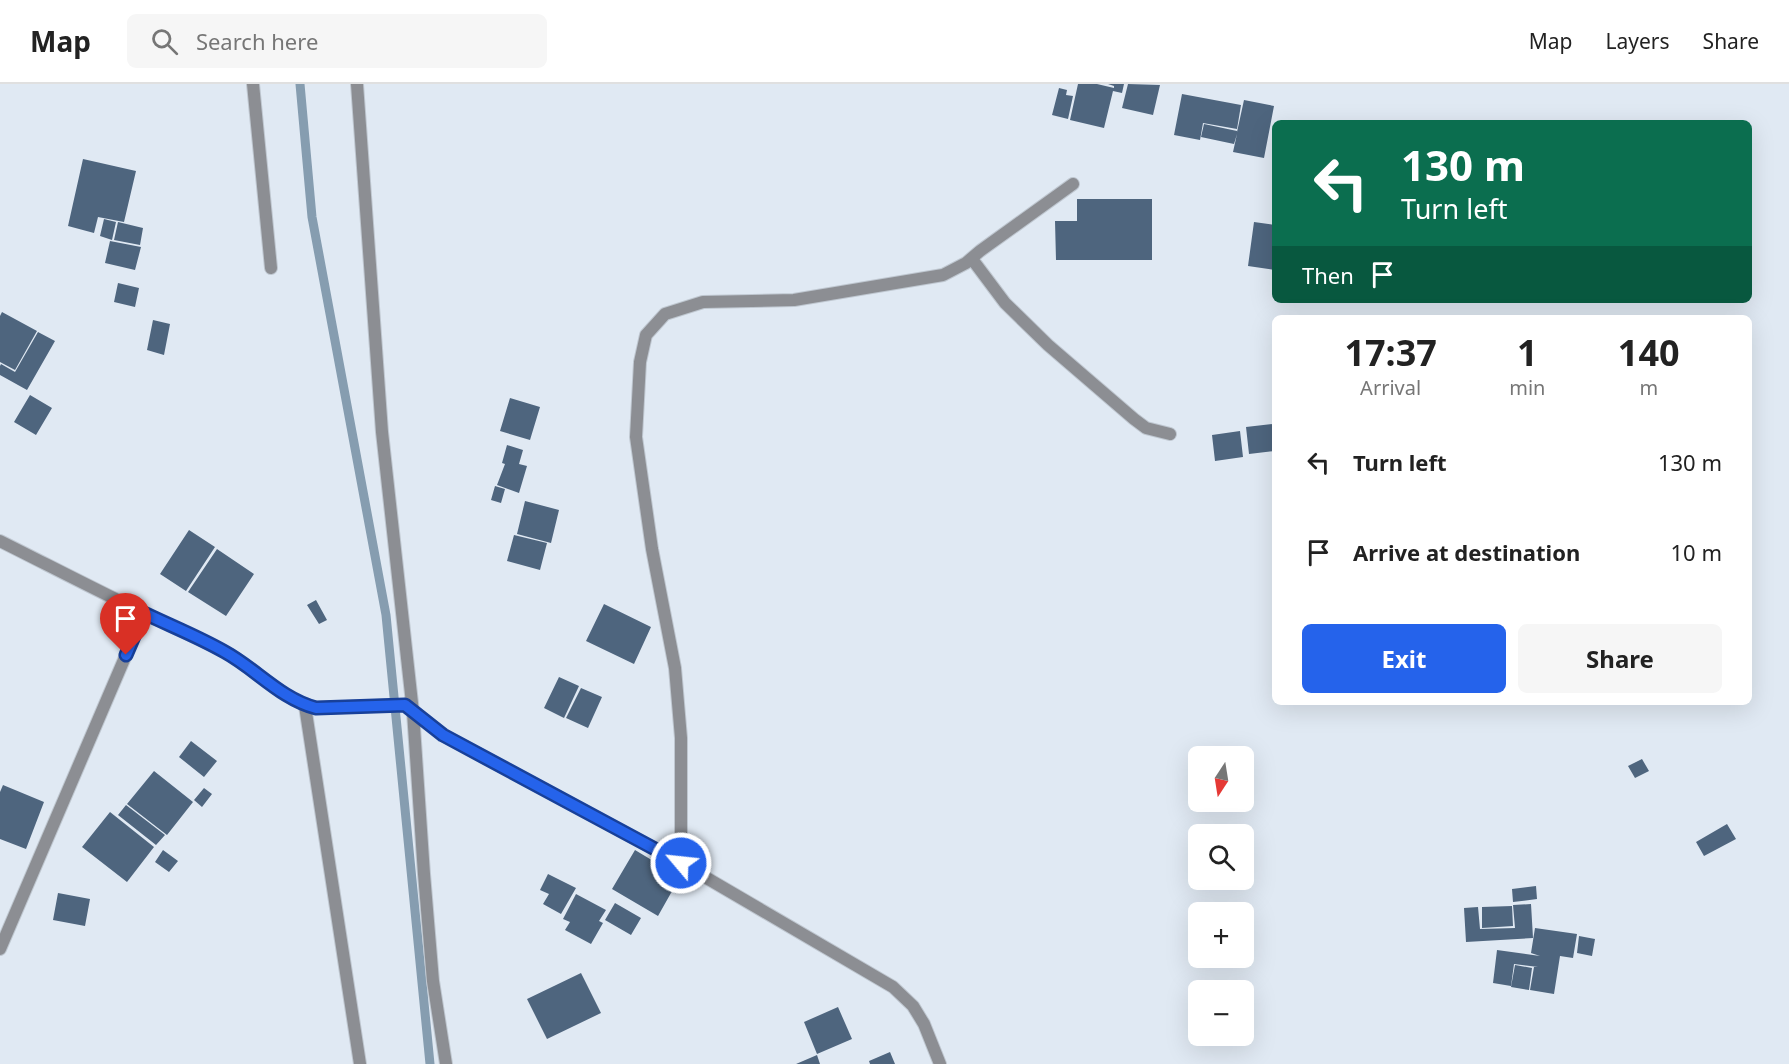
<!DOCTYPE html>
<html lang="en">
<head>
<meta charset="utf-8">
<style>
  body { margin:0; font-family:"Noto Sans",sans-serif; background:#f6f6f6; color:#222; height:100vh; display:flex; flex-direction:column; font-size:22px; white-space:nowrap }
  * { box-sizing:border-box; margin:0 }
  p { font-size:20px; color:#767676 }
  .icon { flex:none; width:33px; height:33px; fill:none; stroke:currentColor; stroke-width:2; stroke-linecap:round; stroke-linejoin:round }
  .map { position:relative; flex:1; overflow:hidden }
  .details { position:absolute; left:1272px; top:231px; width:480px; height:390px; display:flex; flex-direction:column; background:#fff; border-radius:9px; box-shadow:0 6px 24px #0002 }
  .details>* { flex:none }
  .banner { position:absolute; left:1272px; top:36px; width:480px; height:183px; border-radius:9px; box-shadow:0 6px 24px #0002; background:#0b6e4f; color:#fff; overflow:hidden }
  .needle { width:39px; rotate:192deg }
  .fabs { position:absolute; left:1188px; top:662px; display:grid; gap:12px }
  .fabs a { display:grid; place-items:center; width:66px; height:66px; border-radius:9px; background:#fff; box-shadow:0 6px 24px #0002; font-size:30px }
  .pin { position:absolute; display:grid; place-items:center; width:51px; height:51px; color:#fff; margin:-62px -26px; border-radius:50% 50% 50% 0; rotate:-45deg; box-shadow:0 0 6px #0007 }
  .pin .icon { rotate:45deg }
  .me { position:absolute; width:66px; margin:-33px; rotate:298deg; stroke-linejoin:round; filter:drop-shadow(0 0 4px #0008) }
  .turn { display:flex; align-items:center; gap:21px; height:126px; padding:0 30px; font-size:27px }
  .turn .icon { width:78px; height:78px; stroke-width:2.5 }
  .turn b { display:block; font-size:42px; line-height:51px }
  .then { display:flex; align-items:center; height:57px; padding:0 30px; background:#0003; gap:12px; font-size:22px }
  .eta { display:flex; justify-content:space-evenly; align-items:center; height:102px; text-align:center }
  .eta b { font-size:36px; font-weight:700; line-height:42px }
  .cta { display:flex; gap:12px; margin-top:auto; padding:12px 30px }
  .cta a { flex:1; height:69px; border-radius:9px; background:#2563eb; color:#fff; font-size:24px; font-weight:700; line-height:69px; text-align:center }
  .cta a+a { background:#f6f6f6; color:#222 }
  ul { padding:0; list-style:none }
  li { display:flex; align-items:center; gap:18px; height:90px; padding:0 30px }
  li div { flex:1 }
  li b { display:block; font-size:22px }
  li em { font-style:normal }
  header { display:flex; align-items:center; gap:36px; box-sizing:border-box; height:84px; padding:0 30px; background:#fff; border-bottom:2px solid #e0e0e0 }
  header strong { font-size:28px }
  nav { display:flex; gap:33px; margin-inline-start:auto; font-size:21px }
  .search { width:420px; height:54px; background:#f6f6f6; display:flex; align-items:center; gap:15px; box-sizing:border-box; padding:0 21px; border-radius:9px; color:#767676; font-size:22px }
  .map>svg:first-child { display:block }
</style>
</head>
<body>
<header>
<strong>Map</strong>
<div class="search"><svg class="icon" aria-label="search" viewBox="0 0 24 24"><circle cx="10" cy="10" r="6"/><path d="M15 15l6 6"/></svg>Search here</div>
<nav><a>Map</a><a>Layers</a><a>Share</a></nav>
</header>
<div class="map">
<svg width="1789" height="980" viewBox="0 0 1789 980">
  <rect width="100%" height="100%" fill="#e0e9f3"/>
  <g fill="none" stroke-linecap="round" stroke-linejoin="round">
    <path stroke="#869db0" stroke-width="9" d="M 300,0 L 312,133 L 386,531 L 430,980"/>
  </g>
  <path fill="#4e657e" d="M 1078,0 L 1097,0 L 1114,4 L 1114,2 L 1108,0 L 1124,0 L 1122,9 L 1113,7 L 1104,44 L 1070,36 Z
    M 1128,0 L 1160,1 L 1153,31 L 1122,24 Z
    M 1059,4 L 1067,6 L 1066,11 L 1073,12 L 1068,35 L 1052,31 Z
    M 1182,10 L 1241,21 L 1237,45 L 1203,39 L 1200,56 L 1174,51 Z
    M 1244,16 L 1274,22 L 1264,74 L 1233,68 L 1237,50 L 1234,60 L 1201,53 L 1204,40 L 1237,47 L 1237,48 Z
    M 83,75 L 136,87 L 124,138 L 98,133 L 94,149 L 68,142 Z
    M 1077,115 L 1152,115 L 1152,176 L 1056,176 L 1055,137 L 1077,137 Z
    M 104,135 L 116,138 L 112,156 L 100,152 Z
    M 118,138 L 143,144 L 140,161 L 114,156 Z
    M 1254,138 L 1275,141 L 1275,186 L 1248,182 Z
    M 110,157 L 141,163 L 135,186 L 105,179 Z
    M 118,199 L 139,204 L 135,223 L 114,218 Z
    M 2,228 L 37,247 L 15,286 L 0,278 L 0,232 Z
    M 153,236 L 170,240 L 164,271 L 147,266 Z
    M 38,248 L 55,257 L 27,306 L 0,291 L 0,282 L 1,280 L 15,288 Z
    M 30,311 L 52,324 L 36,351 L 14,338 Z
    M 510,314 L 540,323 L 530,356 L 500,347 Z
    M 1273,340 L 1275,367 L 1249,370 L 1246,343 Z
    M 1240,347 L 1243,373 L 1215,377 L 1212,351 Z
    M 507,361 L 523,366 L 519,380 L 527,382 L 519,409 L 497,401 L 505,380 L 502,379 Z
    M 495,402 L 505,405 L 501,419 L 491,416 Z
    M 525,417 L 559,426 L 551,459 L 517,450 Z
    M 189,446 L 215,463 L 186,507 L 160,490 Z
    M 514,451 L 547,459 L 540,486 L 507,477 Z
    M 217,465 L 254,490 L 226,532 L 188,508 Z
    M 316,516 L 327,536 L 319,540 L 307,521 Z
    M 604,520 L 651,543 L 634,580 L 586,557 Z
    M 559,593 L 579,602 L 564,634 L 544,624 Z
    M 581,604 L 602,613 L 588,644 L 566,634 Z
    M 191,657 L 217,677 L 204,693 L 179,673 Z
    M 1642,675 L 1649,687 L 1635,694 L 1628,682 Z
    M 154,687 L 193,718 L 167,751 L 127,720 Z
    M 3,701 L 44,718 L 26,765 L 0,755 L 0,708 Z
    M 204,704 L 212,710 L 202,723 L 194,716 Z
    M 126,721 L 165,751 L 156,761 L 118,731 Z
    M 110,728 L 154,763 L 127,798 L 82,763 Z
    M 1727,740 L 1736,755 L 1704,772 L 1696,758 Z
    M 163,766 L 178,777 L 169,788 L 155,778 Z
    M 635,766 L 680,793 L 658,832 L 612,805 Z
    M 548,790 L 576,804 L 561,830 L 543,820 L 549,810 L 540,806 Z
    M 1536,802 L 1537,815 L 1513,818 L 1512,805 Z
    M 58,809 L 90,815 L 85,842 L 53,836 Z
    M 576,810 L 606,826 L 599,837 L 603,839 L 591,860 L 565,846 L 570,838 L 563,835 Z
    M 615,819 L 641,834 L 631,851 L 605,836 Z
    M 1531,820 L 1533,854 L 1466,858 L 1464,824 L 1478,823 L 1480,845 L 1515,844 L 1513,821 Z
    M 1512,822 L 1513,842 L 1482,844 L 1482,823 Z
    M 1535,844 L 1577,850 L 1573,874 L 1560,872 L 1554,910 L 1530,906 L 1534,883 L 1538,883 L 1514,880 L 1511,902 L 1493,899 L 1497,866 L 1540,872 L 1531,869 Z
    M 1579,852 L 1595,855 L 1592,872 L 1577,869 Z
    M 1515,881 L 1532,884 L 1529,906 L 1511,903 Z
    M 581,889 L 601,929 L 547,955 L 527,915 Z
    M 838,923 L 852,955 L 817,970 L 804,938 Z
    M 890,968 L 895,980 L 870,980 L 869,977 Z
    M 817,971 L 820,980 L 796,980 Z"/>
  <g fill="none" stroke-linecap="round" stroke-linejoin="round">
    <g stroke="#bfc7d0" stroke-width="14">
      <path id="minor" d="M 253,0 L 271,184
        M 357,0 L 382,348 L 413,628 L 424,790 L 433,897 L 446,980
        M 972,175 L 1005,219 L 1048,261 L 1134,335 L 1146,344 L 1170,350
        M 0,457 C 48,481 96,506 144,529 C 170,542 197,553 223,567 C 256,584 280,615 316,624 L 403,621 C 411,623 435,645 443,651 L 681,779 L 893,903 L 913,922 L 924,940 L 940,980
        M 305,622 L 360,980
        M 681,779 L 681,654 L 675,584 L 652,465 L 636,353 L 640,278 L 646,251 L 665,230 L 703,218 L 794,216 L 943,191 L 966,179 L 980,167 L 1073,100
        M 0,865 L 144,529"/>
    </g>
    <use href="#minor" stroke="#8c8e93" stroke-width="12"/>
  </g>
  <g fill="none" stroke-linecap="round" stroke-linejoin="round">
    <g stroke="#184099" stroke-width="15">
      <path id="route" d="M 126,571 L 144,529 C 171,542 199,553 225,568 C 256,585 281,615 316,624 L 405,621 L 443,651 L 681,779"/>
    </g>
    <use href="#route" stroke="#2563eb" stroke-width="10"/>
  </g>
</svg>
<div class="fabs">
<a><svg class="needle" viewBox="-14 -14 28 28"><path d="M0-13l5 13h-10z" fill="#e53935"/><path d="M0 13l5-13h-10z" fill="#767676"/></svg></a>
<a><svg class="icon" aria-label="search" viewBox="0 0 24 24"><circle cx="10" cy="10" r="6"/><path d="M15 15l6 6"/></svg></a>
<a>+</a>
<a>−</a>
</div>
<div class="pin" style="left:126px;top:571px;background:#d93025"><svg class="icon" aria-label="arrive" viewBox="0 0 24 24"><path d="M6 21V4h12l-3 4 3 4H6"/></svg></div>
<svg class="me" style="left:681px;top:779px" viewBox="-20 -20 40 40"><circle r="17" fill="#2563eb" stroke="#fff" stroke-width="3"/><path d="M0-11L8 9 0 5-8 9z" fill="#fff"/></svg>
<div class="banner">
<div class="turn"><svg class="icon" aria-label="left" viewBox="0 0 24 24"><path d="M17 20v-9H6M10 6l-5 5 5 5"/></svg><div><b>130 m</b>Turn left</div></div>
<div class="then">Then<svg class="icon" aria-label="arrive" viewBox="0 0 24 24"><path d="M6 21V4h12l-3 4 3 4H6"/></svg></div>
</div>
<section class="details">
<div class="eta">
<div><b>17:37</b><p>Arrival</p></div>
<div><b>1</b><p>min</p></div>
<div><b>140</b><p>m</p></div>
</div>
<ul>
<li><svg class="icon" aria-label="left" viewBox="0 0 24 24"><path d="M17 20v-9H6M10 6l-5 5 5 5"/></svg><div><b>Turn left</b></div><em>130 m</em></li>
<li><svg class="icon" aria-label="arrive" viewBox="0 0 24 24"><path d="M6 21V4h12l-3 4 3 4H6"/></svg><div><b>Arrive at destination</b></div><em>10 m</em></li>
</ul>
<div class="cta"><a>Exit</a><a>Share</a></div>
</section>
</div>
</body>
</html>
